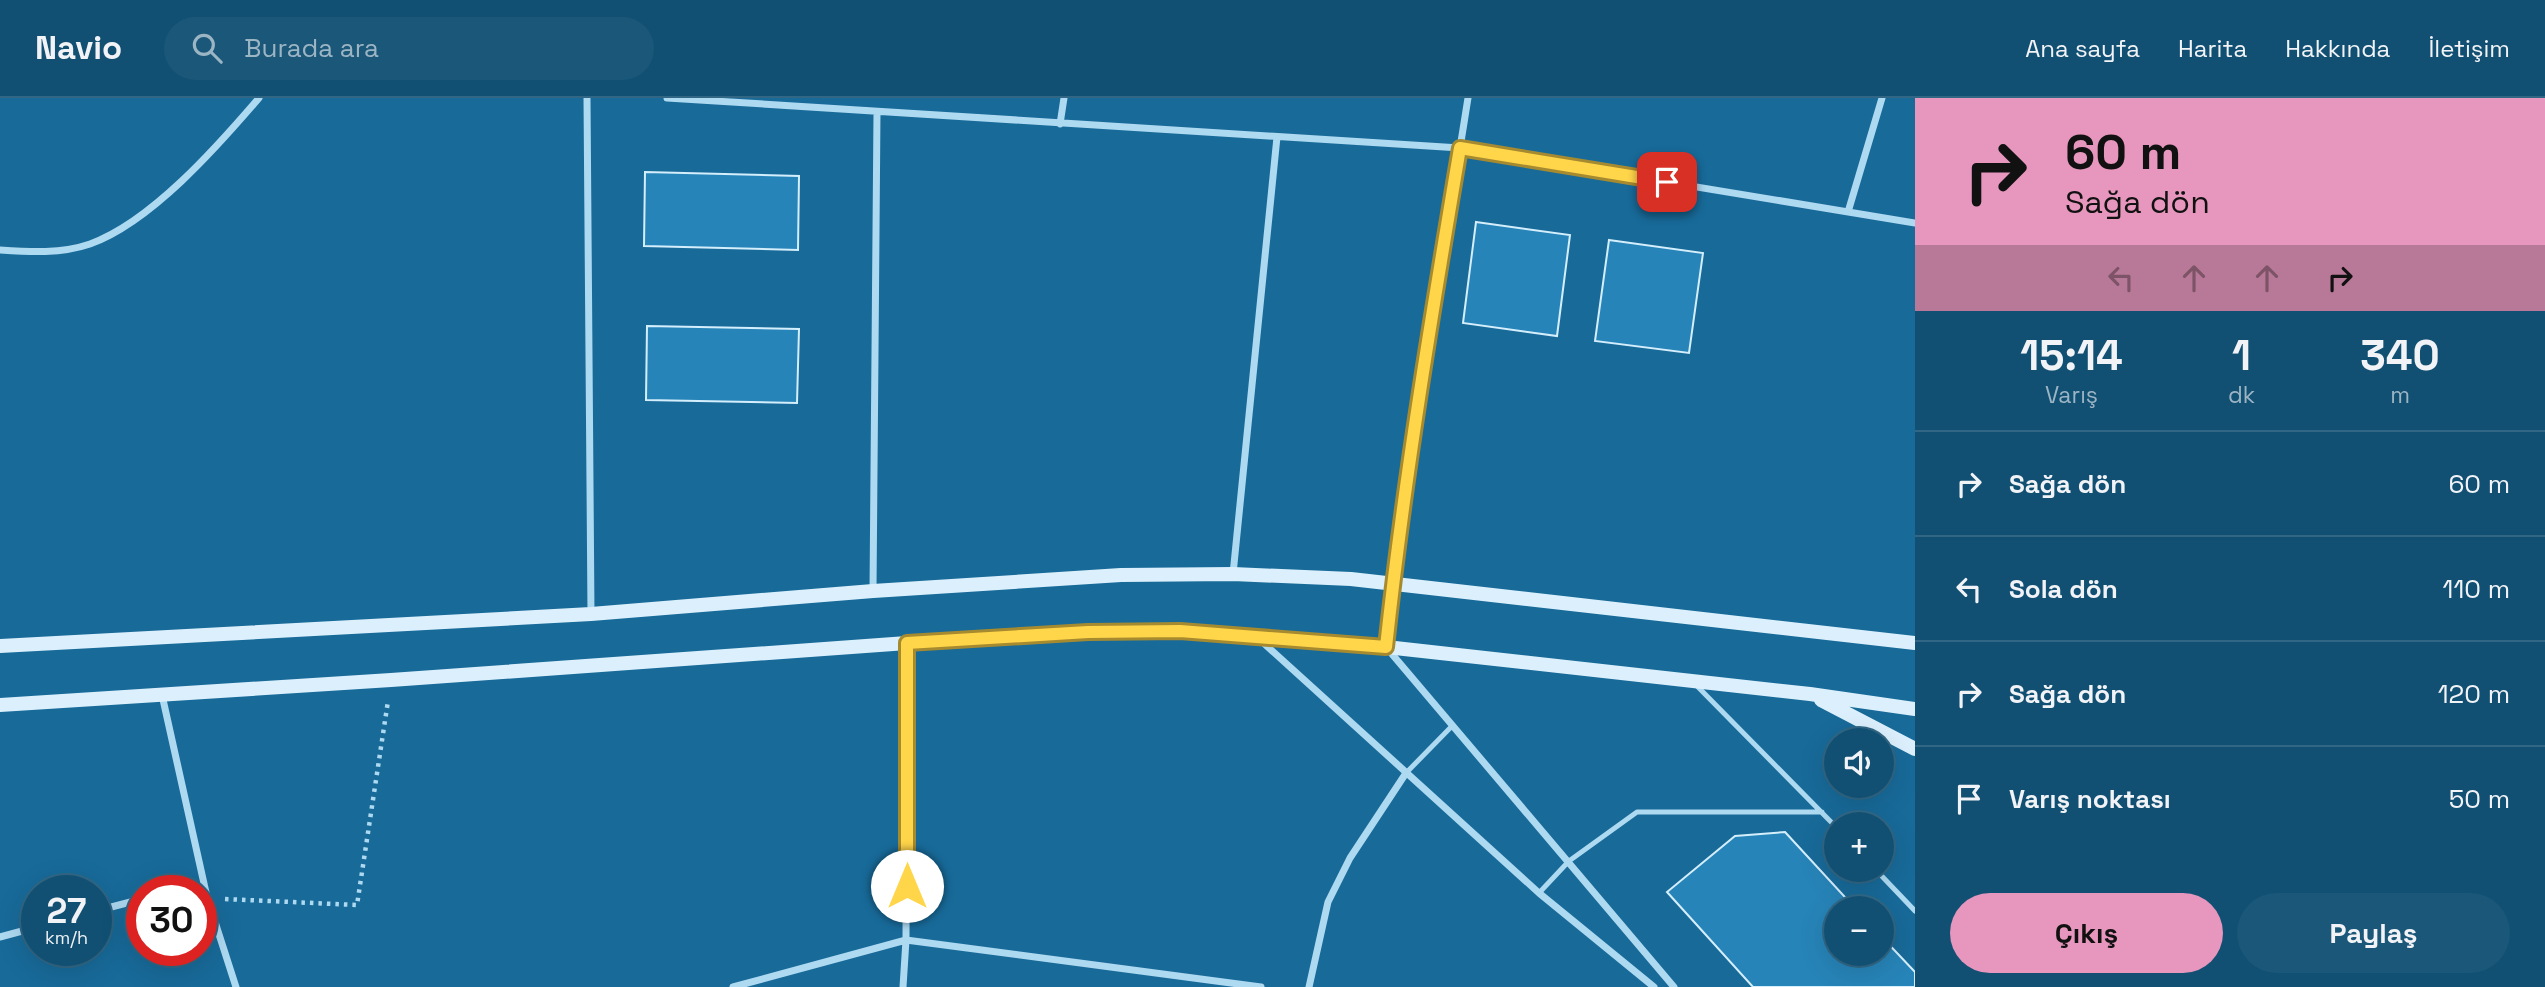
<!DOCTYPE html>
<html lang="tr">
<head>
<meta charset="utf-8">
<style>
  body { margin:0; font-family:"Space Grotesk",sans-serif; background:#1b5778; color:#f1f3f6; height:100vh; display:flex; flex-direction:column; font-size:26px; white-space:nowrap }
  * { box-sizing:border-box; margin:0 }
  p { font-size:23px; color:#9cb5c4 }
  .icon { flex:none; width:38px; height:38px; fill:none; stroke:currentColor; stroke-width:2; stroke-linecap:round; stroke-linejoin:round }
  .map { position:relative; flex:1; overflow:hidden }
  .panel { display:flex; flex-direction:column; background:#125073; width:630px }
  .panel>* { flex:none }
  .banner { background:#e797bd; color:#111; overflow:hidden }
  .tools { position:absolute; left:1824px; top:630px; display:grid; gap:14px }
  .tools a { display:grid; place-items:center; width:70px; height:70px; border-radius:50%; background:#125073; box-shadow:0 7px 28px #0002,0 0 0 2px #316785; font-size:35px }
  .speed { position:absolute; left:21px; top:777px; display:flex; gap:14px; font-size:35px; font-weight:700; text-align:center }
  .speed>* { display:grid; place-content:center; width:91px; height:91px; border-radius:50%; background:#125073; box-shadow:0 7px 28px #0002,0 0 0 2px #316785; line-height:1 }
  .speed small { font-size:18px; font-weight:400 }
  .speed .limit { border:10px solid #d22; background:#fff; color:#111 }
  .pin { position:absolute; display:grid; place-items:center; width:60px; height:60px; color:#fff; margin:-30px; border-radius:14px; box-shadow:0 4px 10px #0006 }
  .me { position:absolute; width:77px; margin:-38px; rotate:0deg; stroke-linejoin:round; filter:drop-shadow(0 0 5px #0008) }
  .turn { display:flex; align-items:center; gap:24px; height:147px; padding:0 35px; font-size:32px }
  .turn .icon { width:91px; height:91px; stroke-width:2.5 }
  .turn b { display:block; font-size:49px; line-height:60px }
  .lanes { display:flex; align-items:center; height:66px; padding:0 35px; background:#0003; justify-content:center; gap:35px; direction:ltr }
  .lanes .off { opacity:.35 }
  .eta { display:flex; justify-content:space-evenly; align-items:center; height:119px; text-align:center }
  .eta b { font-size:42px; font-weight:700; line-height:49px }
  .primary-button { display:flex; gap:14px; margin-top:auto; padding:14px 35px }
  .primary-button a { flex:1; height:80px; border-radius:42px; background:#e797bd; color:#111; font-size:28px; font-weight:700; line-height:80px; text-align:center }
  .primary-button a+a { background:#1b5778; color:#f1f3f6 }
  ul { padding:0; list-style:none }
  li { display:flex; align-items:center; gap:21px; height:105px; padding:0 35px; border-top:2px solid #316785 }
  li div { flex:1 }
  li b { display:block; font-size:26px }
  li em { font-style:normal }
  header { display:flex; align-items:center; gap:42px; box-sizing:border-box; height:98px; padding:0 35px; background:#125073; border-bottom:2px solid #316785 }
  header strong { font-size:33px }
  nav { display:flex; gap:38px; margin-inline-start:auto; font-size:24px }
  .search { width:490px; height:63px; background:#1b5778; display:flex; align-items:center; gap:18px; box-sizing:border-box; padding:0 24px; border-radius:38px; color:#9cb5c4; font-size:26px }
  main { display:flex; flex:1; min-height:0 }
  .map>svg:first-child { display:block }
</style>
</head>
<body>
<header>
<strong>Navio</strong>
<div class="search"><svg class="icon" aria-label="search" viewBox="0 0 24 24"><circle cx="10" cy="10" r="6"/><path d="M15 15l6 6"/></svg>Burada ara</div>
<nav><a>Ana sayfa</a><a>Harita</a><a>Hakkında</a><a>İletişim</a></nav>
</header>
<main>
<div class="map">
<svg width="1915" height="889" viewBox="0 0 1915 889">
  <rect width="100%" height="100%" fill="#186a99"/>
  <path fill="#2784b8" stroke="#d4eefc" stroke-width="2" d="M 645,74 L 799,78 L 798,152 L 644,148 Z
    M 1476,124 L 1570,137 L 1557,238 L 1463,225 Z
    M 1609,142 L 1703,155 L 1689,255 L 1595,243 Z
    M 647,228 L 799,231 L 797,305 L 646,302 Z
    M 1785,734 L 1855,810 L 1836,810 L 1836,856 L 1881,856 L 1881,838 L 1915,874 L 1915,889 L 1753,889 L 1667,794 L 1735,738 Z"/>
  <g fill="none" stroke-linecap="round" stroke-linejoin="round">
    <path stroke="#add9f1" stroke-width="4.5" stroke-dasharray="3.5 5" stroke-linecap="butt" d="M 225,801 L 357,807 L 388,603"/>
    <path stroke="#add9f1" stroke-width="5" d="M 1697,588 L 1836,729
      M 1406,675 L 1453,627
      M 1876,772 L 1915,813
      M 1539,795 L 1569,763 L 1637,714 L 1822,714"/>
    <path stroke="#add9f1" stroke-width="7" d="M 587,0 L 591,516
      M 667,0 L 1460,50 L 1915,125
      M 1468,0 L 1428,250 L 1386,549 L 1674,889
      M 1060,26 L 1064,0
      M 1848,114 L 1882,0
      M 0,152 C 30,154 61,156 90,146 C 151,124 217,49 259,0
      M 1233,476 L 1277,39
      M 873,493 L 877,14
      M 1258,540 L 1539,795 L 1654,889
      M 162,597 L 207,799 L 236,889
      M 96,813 L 142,801
      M 0,839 L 37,829
      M 733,889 L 906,842 L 1261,889
      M 903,889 L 906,842 L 907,545
      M 1309,889 L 1328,804 L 1350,760 L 1406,675"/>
    <path stroke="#dbf0fc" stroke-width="14" d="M 0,548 L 591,516 L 873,493 L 1121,477 L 1233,476 L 1351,481 L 1915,545
      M 1821,602 L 1915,651
      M 0,607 L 391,582 L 907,545 L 1088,534 L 1180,533 L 1386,549 L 1810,596 L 1915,611"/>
  </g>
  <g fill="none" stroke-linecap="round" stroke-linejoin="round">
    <g stroke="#a68a30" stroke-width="18">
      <path id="route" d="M 907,788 L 907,545 L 1088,534 L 1180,533 L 1386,549 C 1404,382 1432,215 1460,50 L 1667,84"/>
    </g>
    <use href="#route" stroke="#ffd54a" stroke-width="12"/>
  </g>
</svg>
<div class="tools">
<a><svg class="icon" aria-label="sound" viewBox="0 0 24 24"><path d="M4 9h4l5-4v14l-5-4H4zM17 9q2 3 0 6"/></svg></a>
<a>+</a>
<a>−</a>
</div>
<div class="speed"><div>27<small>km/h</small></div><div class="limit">30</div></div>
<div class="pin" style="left:1667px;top:84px;background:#d93025"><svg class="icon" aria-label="arrive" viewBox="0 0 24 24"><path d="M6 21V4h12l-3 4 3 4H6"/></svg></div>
<svg class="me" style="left:907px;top:788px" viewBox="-20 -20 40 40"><circle r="19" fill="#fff"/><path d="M0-13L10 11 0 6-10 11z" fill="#ffd54a"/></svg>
</div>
<section class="panel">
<div class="banner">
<div class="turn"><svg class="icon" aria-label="right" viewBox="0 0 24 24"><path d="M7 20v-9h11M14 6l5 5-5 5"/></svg><div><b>60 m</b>Sağa dön</div></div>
<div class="lanes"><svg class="icon off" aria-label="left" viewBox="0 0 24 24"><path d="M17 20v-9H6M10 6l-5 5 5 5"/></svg><svg class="icon off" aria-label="ahead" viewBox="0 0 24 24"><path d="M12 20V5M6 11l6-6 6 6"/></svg><svg class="icon off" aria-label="ahead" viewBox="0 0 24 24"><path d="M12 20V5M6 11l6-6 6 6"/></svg><svg class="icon" aria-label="right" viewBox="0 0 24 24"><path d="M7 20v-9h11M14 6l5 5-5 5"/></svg></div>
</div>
<div class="eta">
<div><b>15:14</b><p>Varış</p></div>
<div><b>1</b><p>dk</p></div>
<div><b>340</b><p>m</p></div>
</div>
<ul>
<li><svg class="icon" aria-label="right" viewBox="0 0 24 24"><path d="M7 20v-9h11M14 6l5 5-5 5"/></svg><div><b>Sağa dön</b></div><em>60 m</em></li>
<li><svg class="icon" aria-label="left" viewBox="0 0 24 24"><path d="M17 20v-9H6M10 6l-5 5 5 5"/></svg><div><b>Sola dön</b></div><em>110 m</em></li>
<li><svg class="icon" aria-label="right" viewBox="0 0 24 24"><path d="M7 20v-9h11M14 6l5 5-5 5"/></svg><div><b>Sağa dön</b></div><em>120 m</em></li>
<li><svg class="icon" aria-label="arrive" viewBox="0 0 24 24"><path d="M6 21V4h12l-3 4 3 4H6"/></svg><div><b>Varış noktası</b></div><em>50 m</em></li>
</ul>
<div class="primary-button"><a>Çıkış</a><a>Paylaş</a></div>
</section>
</main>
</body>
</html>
